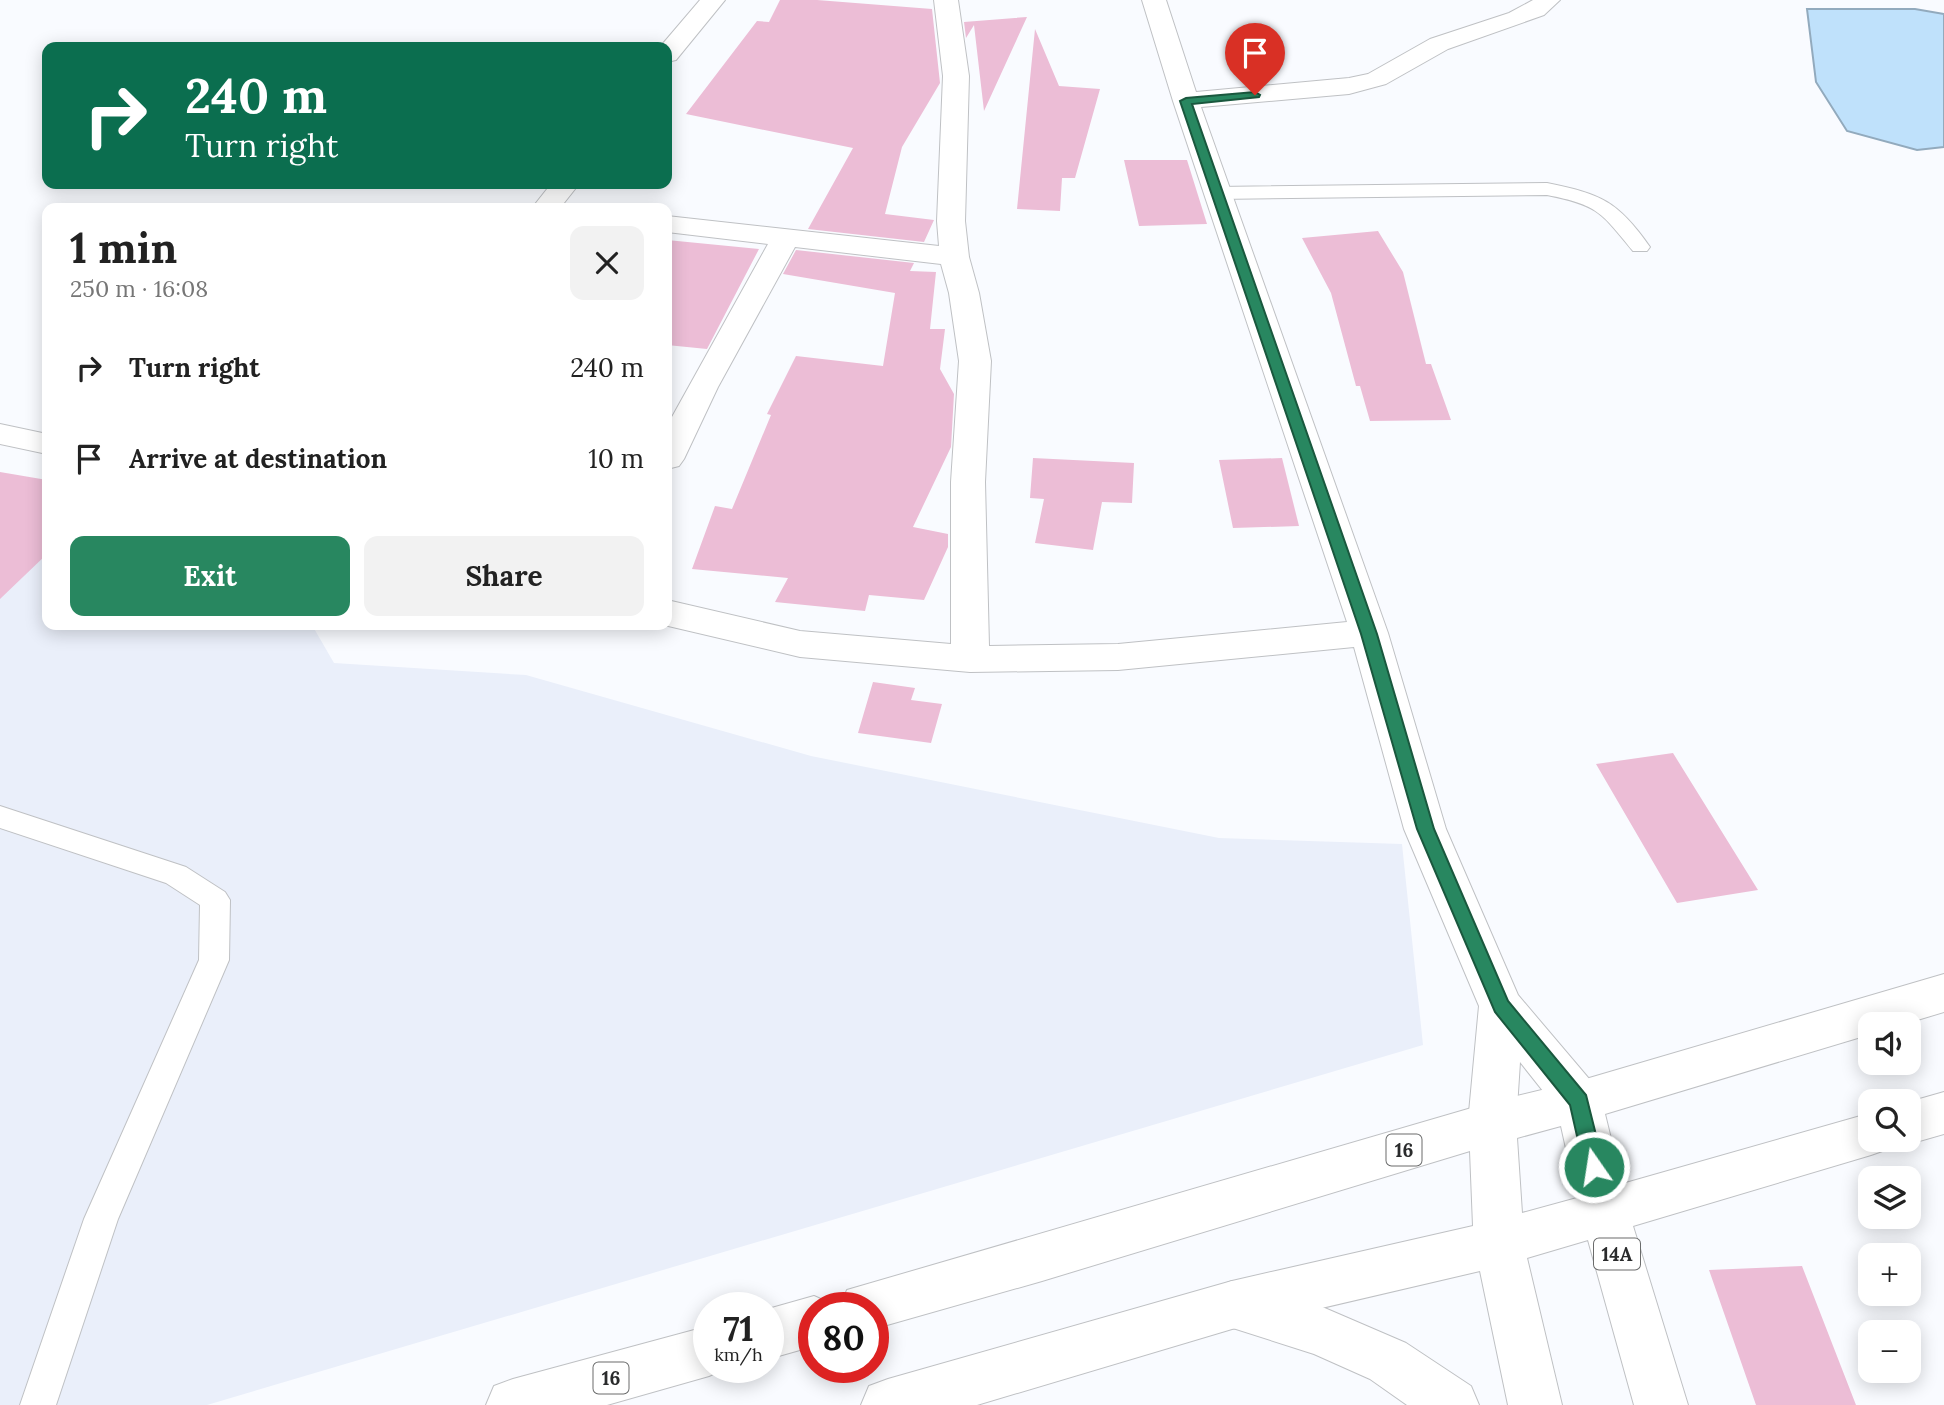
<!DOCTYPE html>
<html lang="en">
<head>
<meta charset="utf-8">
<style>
  body { margin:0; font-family:Lora,serif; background:#f2f2f2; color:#222; height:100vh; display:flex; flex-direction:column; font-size:26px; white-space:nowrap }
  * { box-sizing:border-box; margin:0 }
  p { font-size:23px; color:#767676 }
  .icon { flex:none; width:38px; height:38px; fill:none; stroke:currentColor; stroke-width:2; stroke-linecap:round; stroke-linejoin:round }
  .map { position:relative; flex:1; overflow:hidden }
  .drawer { position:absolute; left:42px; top:203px; width:630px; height:427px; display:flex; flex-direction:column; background:#fff; border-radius:14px; box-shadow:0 4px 18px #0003 }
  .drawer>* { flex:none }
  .top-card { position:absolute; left:42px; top:42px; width:630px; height:147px; border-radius:14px; box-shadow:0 4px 18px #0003; background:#0b6e4f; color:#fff; overflow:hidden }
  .buttons { position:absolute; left:1858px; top:1012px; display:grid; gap:14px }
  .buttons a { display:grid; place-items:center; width:63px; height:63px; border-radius:14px; background:#fff; box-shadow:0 4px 18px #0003; font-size:35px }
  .speed { position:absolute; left:693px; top:1292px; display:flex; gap:14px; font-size:35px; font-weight:700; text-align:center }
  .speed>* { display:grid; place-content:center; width:91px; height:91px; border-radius:50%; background:#fff; box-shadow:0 4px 18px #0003; line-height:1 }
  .speed small { font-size:18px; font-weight:400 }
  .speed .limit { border:10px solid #d22; background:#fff; color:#111 }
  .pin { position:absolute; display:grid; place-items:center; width:60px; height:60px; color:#fff; margin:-72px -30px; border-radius:50% 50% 50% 0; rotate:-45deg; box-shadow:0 0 7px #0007 }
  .pin .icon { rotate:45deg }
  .me { position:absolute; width:77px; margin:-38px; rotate:347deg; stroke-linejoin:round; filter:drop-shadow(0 0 5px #0008) }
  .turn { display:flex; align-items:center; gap:24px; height:147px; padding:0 28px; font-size:32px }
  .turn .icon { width:91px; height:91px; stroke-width:2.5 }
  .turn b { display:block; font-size:49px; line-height:60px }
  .round { display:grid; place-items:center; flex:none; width:74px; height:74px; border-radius:14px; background:#f2f2f2 }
  .headline { display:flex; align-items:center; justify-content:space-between; height:119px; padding:0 28px }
  h1 { font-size:42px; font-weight:700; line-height:52px }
  .action { display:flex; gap:14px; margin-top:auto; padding:14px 28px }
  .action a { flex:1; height:80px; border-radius:14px; background:#288760; color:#fff; font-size:28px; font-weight:700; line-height:80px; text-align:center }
  .action a+a { background:#f2f2f2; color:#222 }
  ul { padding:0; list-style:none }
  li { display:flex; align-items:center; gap:21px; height:91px; padding:0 28px }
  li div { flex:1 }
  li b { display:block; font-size:26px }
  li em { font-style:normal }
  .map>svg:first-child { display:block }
</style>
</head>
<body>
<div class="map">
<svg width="1944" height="1405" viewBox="0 0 1944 1405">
  <rect width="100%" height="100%" fill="#f9fbff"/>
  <path fill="#eaeffa" d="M 0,528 L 47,539 L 47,625 L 312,625 L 334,663 L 526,675 L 811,756 L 1219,838 L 1402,844 L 1423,1045 L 207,1405 L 0,1405 Z"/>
  <path fill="#bfe1fb" stroke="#92aabd" stroke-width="2" d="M 1807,9 L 1915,9 L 1944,14 L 1944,147 L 1917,150 L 1847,131 L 1816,82 Z"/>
  <path fill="#ecbdd6" d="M 780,0 L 817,0 L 932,9 L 940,83 L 902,147 L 885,214 L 934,220 L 924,242 L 808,229 L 853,148 L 686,114 L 757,21 L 769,22 Z
    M 1027,17 L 984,111 L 974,25 L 966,38 L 964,22 Z
    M 1035,29 L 1059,86 L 1100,89 L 1075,178 L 1062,178 L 1060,211 L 1017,209 Z
    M 1124,160 L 1187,160 L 1207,224 L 1139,226 Z
    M 1378,231 L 1403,272 L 1426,364 L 1431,364 L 1451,420 L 1370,421 L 1360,386 L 1356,386 L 1331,293 L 1302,238 Z
    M 667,240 L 759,249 L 707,349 L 667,345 Z
    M 796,250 L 914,263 L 910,271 L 936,272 L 930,329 L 945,329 L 940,369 L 954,394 L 951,447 L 913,527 L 948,534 L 948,547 L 924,600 L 869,595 L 865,611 L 775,602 L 788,578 L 692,569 L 715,506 L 732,509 L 771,415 L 767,414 L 796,356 L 883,366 L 895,293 L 783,274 Z
    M 1033,458 L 1134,463 L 1132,503 L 1102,502 L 1093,550 L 1035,543 L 1044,499 L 1030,498 Z
    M 1282,458 L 1299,526 L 1233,528 L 1219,460 Z
    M 0,472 L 47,480 L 47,554 L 0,599 Z
    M 873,682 L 915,688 L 911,700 L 942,704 L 931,743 L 858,733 Z
    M 1673,753 L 1758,890 L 1677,903 L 1596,764 Z
    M 1802,1266 L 1856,1405 L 1756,1405 L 1709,1270 Z"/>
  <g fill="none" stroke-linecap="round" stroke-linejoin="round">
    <g stroke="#bfc1c4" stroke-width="2">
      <path id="service" d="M 1547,183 C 1601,194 1618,201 1650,247 L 1647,251 L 1633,251 C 1601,212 1598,205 1547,195 L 1217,199 L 1208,193 L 1217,187 Z
        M 0,806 L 186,867 L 225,892 L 230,900 L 229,960 L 118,1219 L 56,1405 L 20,1405 L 84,1219 L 199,960 L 200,905 L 166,883 L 0,828 Z"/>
    </g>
    <g stroke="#bfc1c4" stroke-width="2">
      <path id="minor" d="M 700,0 L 725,0 L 676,60 L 667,62 L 667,47 L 660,47 Z
        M 934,0 L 958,0 L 969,76 L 965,221 L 969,257 L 979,293 L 991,361 L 985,482 L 989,646 L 1118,644 L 1347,622 L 1173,101 L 1142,0 L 1166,0 L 1196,92 L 1349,78 L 1368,74 L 1430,39 L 1509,13 L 1533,0 L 1560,0 L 1544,15 L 1448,49 L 1386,84 L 1349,94 L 1201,107 L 1388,633 L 1446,829 L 1518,995 L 1596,1087 L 1602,1101 L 1596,1115 L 1579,1121 L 1562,1115 L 1520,1062 L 1516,1123 L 1509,1138 L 1492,1144 L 1475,1138 L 1468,1123 L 1479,1006 L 1404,829 L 1354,647 L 1118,670 L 970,672 L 800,657 L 664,625 L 667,625 L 667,600 L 800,631 L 951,644 L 951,482 L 959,361 L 949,293 L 941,264 L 795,247 L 718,387 L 684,459 L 679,466 L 667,469 L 667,426 L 768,244 L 667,232 L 667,216 L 939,246 L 937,221 L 943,76 Z
        M 551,184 L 579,184 L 560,208 L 532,208 Z
        M 0,424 L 47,434 L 47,454 L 0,444 Z"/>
    </g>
    <g stroke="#bfc1c4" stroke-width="2">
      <path id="primary" d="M 1232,1281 L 1320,1306 L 1406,1343 L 1471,1386 L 1479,1405 L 1407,1405 L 1370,1379 L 1314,1354 L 1214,1322 L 1206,1305 L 1214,1288 Z"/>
    </g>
    <g stroke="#bfc1c4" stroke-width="2">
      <path id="trunk" d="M 1944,974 L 1944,1012 L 1904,1024 L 1871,1024 L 1871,1034 L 1605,1114 L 1622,1184 L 1871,1113 L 1871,1139 L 1892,1139 L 1888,1149 L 1871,1155 L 1633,1226 L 1688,1405 L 1634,1405 L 1588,1240 L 1527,1258 L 1562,1405 L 1508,1405 L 1480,1271 L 1232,1329 L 977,1405 L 861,1405 L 869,1386 L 888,1379 L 1232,1281 L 1473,1226 L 1470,1151 L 1042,1281 L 873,1329 L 873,1307 L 840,1307 L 847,1290 L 1492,1102 L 1579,1081 ZM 1561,1126 L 1577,1198 L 1522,1213 L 1517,1138 Z
        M 1944,1092 L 1944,1134 L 1909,1144 L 1896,1139 L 1909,1139 L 1909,1102 Z
        M 814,1296 L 832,1304 L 834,1307 L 814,1307 L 814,1346 L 768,1359 L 768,1309 Z
        M 709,1326 L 709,1367 L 728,1367 L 709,1376 L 607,1405 L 486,1405 L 494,1386 L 513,1379 Z"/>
    </g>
    <use href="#service" fill="#fff" fill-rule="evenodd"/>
    <use href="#minor" fill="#fff" fill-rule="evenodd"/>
    <use href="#primary" fill="#fff" fill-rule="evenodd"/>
    <use href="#trunk" fill="#fff" fill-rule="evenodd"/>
  </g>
  <path fill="#288760" stroke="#1a583e" stroke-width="2" d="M 1255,92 L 1260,95 L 1259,97 L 1192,104 L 1377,634 L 1434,829 L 1508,1001 L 1586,1095 L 1604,1167 L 1601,1173 L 1594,1176 L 1587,1173 L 1584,1167 L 1570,1105 L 1495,1012 L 1417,829 L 1361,634 L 1180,101 L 1186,98 Z"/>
  <g text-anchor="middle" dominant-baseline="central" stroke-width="7" stroke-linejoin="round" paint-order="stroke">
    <g fill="#fff" stroke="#6a6b6b" stroke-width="2">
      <rect x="1386.5" y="1134.5" width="35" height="31" rx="5"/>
      <rect x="1594" y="1238.5" width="46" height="31" rx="5"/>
      <rect x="593.5" y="1362.5" width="35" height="31" rx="5"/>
    </g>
    <g font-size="19" font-weight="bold" fill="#2a2b2c">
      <text x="1404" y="1150">16</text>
      <text x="1617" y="1254">14A</text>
      <text x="611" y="1378">16</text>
    </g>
  </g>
</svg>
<div class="buttons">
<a><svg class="icon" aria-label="sound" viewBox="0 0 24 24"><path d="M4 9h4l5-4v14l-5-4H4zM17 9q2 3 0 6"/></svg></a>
<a><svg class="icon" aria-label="search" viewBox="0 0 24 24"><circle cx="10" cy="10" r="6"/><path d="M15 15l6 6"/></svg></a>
<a><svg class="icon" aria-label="layers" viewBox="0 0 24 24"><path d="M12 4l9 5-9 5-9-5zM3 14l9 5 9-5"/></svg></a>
<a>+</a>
<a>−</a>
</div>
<div class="speed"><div>71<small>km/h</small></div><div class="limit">80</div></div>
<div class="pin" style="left:1255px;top:95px;background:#d93025"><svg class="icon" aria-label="arrive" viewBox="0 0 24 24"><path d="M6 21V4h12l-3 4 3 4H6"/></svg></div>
<svg class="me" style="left:1594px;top:1167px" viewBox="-20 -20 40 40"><circle r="17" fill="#288760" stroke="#fff" stroke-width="3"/><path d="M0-11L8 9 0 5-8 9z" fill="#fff"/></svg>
<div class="top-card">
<div class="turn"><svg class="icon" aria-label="right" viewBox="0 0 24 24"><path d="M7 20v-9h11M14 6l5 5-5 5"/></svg><div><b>240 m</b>Turn right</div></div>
</div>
<section class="drawer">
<div class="headline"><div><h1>1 min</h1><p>250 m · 16:08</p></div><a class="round"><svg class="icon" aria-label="close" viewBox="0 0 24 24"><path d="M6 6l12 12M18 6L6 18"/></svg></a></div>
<ul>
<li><svg class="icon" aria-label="right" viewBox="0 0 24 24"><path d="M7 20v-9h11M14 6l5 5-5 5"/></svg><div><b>Turn right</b></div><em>240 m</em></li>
<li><svg class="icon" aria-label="arrive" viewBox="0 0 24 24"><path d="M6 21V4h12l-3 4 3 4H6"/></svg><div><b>Arrive at destination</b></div><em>10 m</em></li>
</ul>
<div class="action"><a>Exit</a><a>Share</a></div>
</section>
</div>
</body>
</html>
